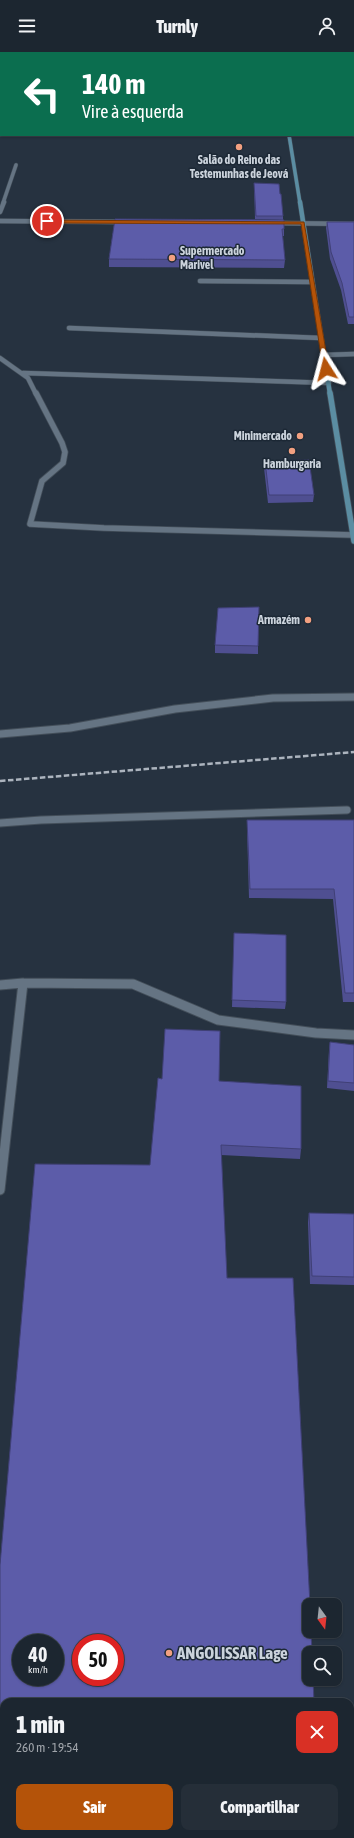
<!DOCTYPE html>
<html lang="pt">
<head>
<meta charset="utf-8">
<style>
  body { margin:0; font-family:"Asap Condensed",sans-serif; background:#252e38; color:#f1f3f6; height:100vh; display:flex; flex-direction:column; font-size:15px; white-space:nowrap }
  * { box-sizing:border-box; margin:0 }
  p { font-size:13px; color:#a0a5ab }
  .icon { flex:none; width:22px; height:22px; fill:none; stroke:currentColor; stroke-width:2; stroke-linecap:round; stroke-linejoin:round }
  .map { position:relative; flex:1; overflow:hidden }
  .side { position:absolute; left:0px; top:1646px; width:354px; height:140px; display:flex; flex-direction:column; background:#1c2630; border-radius:12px 12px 0 0; box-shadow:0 1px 3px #0004,0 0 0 1px #3a434c }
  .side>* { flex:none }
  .guide { position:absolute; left:0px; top:0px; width:354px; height:84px; box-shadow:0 1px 3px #0004,0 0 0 1px #3a434c; background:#0b6e4f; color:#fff; overflow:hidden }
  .needle { width:26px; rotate:165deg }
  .fabs { position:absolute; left:302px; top:1546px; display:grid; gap:8px }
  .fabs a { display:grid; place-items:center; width:40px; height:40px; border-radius:8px; background:#1c2630; box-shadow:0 1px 3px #0004,0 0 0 1px #3a434c; font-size:20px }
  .speed { position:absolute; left:12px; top:1582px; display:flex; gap:8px; font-size:20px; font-weight:700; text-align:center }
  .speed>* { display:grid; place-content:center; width:52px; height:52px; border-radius:50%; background:#1c2630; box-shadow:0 1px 3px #0004,0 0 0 1px #3a434c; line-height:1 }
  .speed small { font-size:10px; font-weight:400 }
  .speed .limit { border:6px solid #d22; background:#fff; color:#111 }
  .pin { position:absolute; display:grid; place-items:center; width:34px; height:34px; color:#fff; margin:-17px; border:2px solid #fff; border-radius:50%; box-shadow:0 1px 4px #0007 }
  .me { position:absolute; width:44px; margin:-22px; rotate:351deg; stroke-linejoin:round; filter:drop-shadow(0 0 3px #0008) }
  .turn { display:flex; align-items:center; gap:14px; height:84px; padding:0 16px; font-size:18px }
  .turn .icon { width:52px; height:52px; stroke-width:2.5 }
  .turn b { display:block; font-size:28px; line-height:34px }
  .round { display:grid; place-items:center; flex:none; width:42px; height:42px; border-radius:8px; background:#252e38 }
  .overview { display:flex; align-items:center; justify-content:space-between; height:68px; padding:0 16px }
  h1 { font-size:24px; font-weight:800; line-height:30px }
  .cta { display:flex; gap:8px; margin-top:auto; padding:8px 16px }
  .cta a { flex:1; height:46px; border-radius:8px; background:#b45309; color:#fff; font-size:16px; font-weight:800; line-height:46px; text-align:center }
  .cta a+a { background:#252e38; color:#f1f3f6 }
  header { display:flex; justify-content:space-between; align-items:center; height:52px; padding:0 16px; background:#1c2630; font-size:18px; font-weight:800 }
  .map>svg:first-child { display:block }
</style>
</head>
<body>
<header><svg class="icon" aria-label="menu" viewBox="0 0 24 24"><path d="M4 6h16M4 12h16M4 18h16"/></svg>Turnly<svg class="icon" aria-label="person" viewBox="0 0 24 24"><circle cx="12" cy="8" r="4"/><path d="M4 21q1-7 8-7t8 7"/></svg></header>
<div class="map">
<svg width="354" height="1786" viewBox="0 0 354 1786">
  <rect width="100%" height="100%" fill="#263240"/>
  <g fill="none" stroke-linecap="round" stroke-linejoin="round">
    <g stroke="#434e59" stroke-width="4.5">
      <path id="street-far4" d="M 3,151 L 16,113"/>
    </g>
    <g stroke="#434e59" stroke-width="5.5">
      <path id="street-far3" d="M 0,160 L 4,150
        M 0,169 L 125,170
        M 273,171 L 354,172
        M 200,229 L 312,230
        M 69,276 L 321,286
        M 324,303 L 354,302
        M 0,306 L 28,326 L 36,342
        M 23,321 L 329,331"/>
    </g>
    <g stroke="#434e59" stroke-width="7">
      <path id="street-far2" d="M 36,341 L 62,391 L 65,400 L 63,411 L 42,429 L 30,472 L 104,476 L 353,483"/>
    </g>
    <g stroke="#434e59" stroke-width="9">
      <path id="street-far1" d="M 0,682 L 70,676 L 175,657 L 273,646 L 354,645
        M 0,771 L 41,768 L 347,758"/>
    </g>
    <g stroke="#434e59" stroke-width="11">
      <path id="street" d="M 0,933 L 23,931 L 133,932 L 218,968 L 316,981 L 354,983
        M 0,1138 L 23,931"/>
    </g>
    <g stroke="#434e59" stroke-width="4.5">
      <path id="secondary-far2" d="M 289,83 L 300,151"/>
    </g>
    <g stroke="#434e59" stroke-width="5.5">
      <path id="secondary-far1" d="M 300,150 L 330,342"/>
    </g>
    <g stroke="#434e59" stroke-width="7">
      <path id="secondary" d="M 330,341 L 354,489"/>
    </g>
    <use href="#street-far4" stroke="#657483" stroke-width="3.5"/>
    <use href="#street-far3" stroke="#657483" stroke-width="4.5"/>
    <use href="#street-far2" stroke="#657483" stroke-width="5.5"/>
    <use href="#street-far1" stroke="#657483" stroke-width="7"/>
    <use href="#street" stroke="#657483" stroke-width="9"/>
    <use href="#secondary-far2" stroke="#5b8da2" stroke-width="3.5"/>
    <use href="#secondary-far1" stroke="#5b8da2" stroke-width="4.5"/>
    <use href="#secondary" stroke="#5b8da2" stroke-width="5.5"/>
    <path stroke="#acb4be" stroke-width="2.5" stroke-dasharray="5.5 2.5" stroke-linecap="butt" d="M 0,729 L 354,700"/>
  </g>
  <path fill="#4f4f91" d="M 254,131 L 280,142 L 283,164 L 283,168 L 255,167 Z
    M 115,167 L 284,177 L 284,184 L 282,184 L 285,208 L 284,216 L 109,215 L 109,207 Z
    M 327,170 L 354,170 L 354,272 L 348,272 L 341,238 L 330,207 L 326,176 Z
    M 265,409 L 314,443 L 313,450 L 268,451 L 264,416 Z
    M 215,593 L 258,594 L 258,602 L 215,601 Z
    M 247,768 L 354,768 L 354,950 L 343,950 L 333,847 L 249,846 L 247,777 Z
    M 234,889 L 286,950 L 285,957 L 232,955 Z
    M 330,990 L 354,993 L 354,1039 L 327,1036 L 329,998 Z
    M 219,1029 L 301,1097 L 300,1107 L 221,1103 L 4,1650 L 4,1765 L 0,1765 L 0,1513 L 150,1113 Z
    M 309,1161 L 354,1162 L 354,1233 L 310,1232 L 308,1170 Z"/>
  <path fill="#5c5ca9" stroke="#404076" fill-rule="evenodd" d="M 210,0 L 259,0 L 259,1 L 210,1 Z
    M 254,131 L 279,132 L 280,142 L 281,142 L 283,164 L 256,164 Z
    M 115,167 L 284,168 L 284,177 L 282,177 L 285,208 L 109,207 Z
    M 327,170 L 354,170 L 354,265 L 349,265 L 342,231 L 331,200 Z
    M 309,408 L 314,443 L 269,443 L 265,409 Z
    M 259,555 L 258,594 L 215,593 L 218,556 Z
    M 247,768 L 354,768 L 354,941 L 345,941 L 334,837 L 250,837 Z
    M 234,881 L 286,883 L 286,950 L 232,948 Z
    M 165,977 L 220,979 L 219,1029 L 301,1034 L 301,1097 L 221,1093 L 227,1226 L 293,1226 L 310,1553 L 309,1553 L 309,1579 L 311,1579 L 312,1601 L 309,1601 L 309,1627 L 313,1627 L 314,1650 L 4,1650 L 4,1762 L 0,1762 L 0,1513 L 35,1112 L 150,1113 L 158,1026 L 162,1027 ZM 21,1591 L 55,1591 L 55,1625 L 21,1625 ZM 81,1591 L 115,1591 L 115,1625 L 81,1625 Z
    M 330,990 L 354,993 L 354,1031 L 328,1029 Z
    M 309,1161 L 354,1162 L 354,1225 L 312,1224 Z"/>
  <path fill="#b45309" stroke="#753606" d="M 45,168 L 304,170 L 329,317 L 326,318 L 323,317 L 301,172 L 47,171 Z"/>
  <g fill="#f2a080" stroke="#1c2835" stroke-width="1.5">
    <circle cx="239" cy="95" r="4"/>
    <circle cx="172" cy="206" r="4"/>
    <circle cx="300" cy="384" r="4"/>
    <circle cx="292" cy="399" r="4"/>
    <circle cx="308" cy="568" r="4"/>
    <circle cx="169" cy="1601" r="4"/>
  </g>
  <g text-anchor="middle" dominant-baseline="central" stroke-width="3" stroke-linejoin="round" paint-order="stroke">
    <g font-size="12" font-weight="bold" fill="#cbd3dc" stroke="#1c2835">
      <text x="239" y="108">Salão do Reino das<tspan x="239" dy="14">Testemunhas de Jeová</tspan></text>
      <text x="180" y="199" text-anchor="start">Supermercado<tspan x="180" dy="14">Marivel</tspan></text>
      <text x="292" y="384" text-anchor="end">Minimercado</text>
      <text x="292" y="412">Hamburgaria</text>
      <text x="300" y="568" text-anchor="end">Armazém</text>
    </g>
    <g font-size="17" font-weight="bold" fill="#cbd3dc" stroke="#1c2835" text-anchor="start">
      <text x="177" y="1601">ANGOLISSAR Lage</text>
    </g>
  </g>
</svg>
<div class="fabs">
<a><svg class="needle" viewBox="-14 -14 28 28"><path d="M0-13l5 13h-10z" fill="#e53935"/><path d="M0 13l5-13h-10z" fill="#a0a5ab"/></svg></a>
<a><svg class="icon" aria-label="search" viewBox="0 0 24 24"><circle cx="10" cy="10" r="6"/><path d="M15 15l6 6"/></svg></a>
</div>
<div class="speed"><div>40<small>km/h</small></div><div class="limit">50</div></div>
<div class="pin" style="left:47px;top:169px;background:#d93025"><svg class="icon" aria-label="arrive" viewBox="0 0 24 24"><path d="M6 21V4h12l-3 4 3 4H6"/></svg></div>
<svg class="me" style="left:326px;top:317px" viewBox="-20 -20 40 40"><path d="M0-17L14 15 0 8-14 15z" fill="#b45309" stroke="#fff" stroke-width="4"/></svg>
<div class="guide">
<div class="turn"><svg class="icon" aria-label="left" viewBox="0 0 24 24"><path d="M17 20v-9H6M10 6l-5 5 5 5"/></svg><div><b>140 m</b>Vire à esquerda</div></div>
</div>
<section class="side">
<div class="overview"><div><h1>1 min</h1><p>260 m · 19:54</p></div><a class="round" style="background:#d93025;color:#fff"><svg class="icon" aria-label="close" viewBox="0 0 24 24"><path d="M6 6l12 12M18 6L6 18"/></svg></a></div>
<div class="cta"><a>Sair</a><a>Compartilhar</a></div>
</section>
</div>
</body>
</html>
